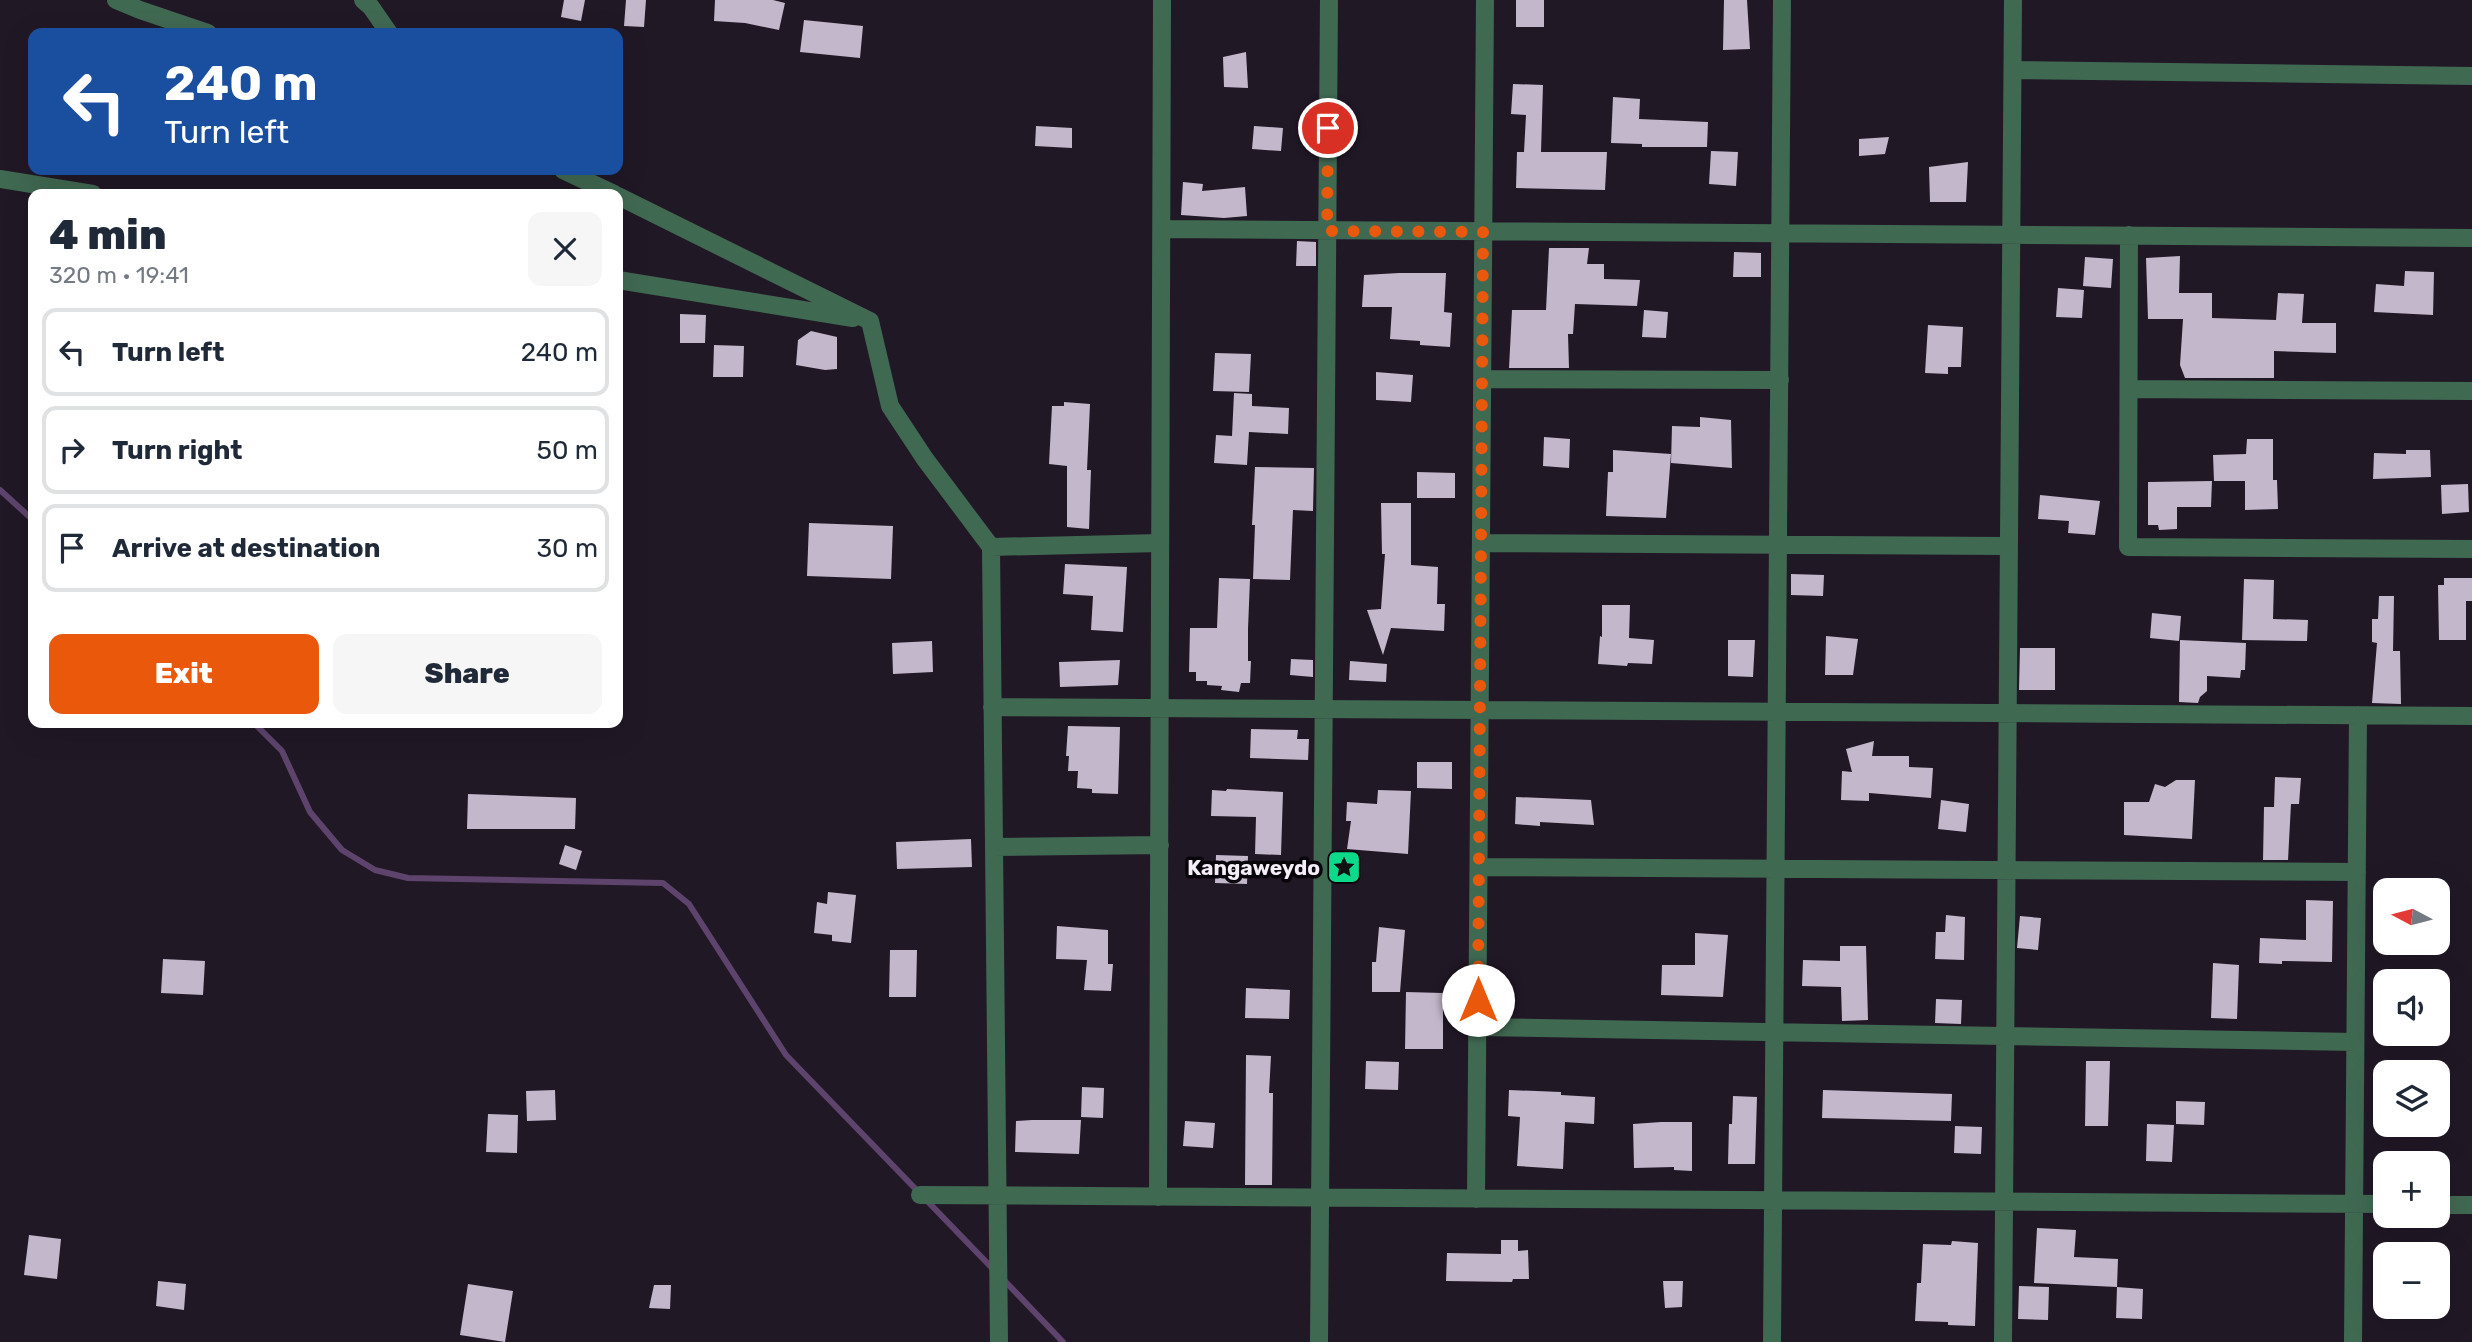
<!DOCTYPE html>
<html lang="en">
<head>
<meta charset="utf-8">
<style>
  body { margin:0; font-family:Rubik,sans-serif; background:#f6f6f7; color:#1f2937; height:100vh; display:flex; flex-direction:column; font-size:26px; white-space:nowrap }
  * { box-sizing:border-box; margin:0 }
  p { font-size:23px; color:#747a83 }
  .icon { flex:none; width:38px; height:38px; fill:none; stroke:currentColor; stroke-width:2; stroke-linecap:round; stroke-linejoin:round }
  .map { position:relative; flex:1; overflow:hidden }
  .drawer { position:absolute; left:28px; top:189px; width:595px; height:539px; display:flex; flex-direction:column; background:#fff; border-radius:14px; box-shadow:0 7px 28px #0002 }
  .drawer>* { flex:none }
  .top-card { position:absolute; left:28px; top:28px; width:595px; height:147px; border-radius:14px; box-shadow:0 7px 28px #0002; background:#1a4fa0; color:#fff; overflow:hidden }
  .needle { width:46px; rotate:277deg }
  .buttons { position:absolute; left:2373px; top:878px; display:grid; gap:14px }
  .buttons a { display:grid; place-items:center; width:77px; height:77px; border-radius:14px; background:#fff; box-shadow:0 7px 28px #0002; font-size:35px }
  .pin { position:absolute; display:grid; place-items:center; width:60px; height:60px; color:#fff; margin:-30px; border:4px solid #fff; border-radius:50%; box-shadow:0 2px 7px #0007 }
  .me { position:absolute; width:77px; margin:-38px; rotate:0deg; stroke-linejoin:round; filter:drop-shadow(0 0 5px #0008) }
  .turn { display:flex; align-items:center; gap:24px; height:147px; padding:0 21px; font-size:32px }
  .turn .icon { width:91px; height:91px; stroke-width:2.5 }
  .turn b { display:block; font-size:49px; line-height:60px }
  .round { display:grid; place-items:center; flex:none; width:74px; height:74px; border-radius:14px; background:#f6f6f7 }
  .headline { display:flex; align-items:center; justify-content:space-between; height:119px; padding:0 21px }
  h1 { font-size:42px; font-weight:800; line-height:52px }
  .action { display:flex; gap:14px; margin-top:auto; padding:14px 21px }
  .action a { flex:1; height:80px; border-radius:14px; background:#ea580c; color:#fff; font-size:28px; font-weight:800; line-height:80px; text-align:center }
  .action a+a { background:#f6f6f7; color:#1f2937 }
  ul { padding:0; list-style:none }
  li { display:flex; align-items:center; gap:21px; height:88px; margin:0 14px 10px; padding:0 7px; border:4px solid #e0e1e3; border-radius:14px }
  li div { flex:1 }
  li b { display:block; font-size:26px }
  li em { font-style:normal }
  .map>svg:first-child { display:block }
</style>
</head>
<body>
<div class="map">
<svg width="2472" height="1342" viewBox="0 0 2472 1342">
  <rect width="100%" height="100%" fill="#211826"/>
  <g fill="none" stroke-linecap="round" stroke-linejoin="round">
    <path stroke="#5e446d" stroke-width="6" d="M 0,490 L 33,520
      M 254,723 L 282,751 L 310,812 L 342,850 L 375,870 L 408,878 L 663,883 L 689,904 L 786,1055 L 994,1270
      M 1002,1278 L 1063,1342"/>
  </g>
  <path fill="#c3b7cb" d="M 564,0 L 585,0 L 581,21 L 561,17 Z
    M 626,0 L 646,0 L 644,27 L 624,26 Z
    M 715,0 L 773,0 L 785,3 L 779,30 L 745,23 L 714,21 Z
    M 1516,0 L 1544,0 L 1544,27 L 1516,27 Z
    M 1724,0 L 1747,0 L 1750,49 L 1723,50 Z
    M 804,20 L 863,26 L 860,58 L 800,52 Z
    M 1246,52 L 1248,88 L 1224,87 L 1223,57 Z
    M 1513,84 L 1543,85 L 1541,152 L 1607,152 L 1605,190 L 1516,188 L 1517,152 L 1524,152 L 1526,115 L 1511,114 Z
    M 1613,97 L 1640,99 L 1639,119 L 1708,122 L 1707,147 L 1642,147 L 1642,144 L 1611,143 Z
    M 1036,126 L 1072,128 L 1072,148 L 1035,146 Z
    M 1254,126 L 1283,128 L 1281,151 L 1252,149 Z
    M 1889,137 L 1885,154 L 1859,156 L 1859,139 Z
    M 1711,151 L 1738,152 L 1736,186 L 1709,184 Z
    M 1968,162 L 1966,202 L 1930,202 L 1929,167 Z
    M 1183,182 L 1203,184 L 1202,191 L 1245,187 L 1247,216 L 1224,218 L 1181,215 Z
    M 1297,241 L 1316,242 L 1316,266 L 1296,266 Z
    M 1549,248 L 1589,248 L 1587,264 L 1604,264 L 1604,279 L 1640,280 L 1637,306 L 1575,304 L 1573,334 L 1568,334 L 1569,368 L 1509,368 L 1512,310 L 1546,310 Z
    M 1734,252 L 1761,253 L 1761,277 L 1733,277 Z
    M 2180,256 L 2179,293 L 2212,293 L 2212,318 L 2276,320 L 2278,293 L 2304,294 L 2302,323 L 2336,323 L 2336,353 L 2274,351 L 2274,378 L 2185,378 L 2180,365 L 2183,319 L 2148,319 L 2146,258 Z
    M 2085,257 L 2113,259 L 2111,288 L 2083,286 Z
    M 2405,271 L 2434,272 L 2433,315 L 2374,312 L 2376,284 L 2404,286 Z
    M 1399,273 L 1446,273 L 1444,312 L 1452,313 L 1450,347 L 1420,345 L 1420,341 L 1390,339 L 1392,307 L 1362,307 L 1364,275 Z
    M 2058,288 L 2084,290 L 2082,318 L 2056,317 Z
    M 1644,310 L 1668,312 L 1666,338 L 1642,337 Z
    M 680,314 L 706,315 L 705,343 L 680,343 Z
    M 1928,325 L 1963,327 L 1961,367 L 1948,367 L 1948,374 L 1925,373 Z
    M 811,331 L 837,337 L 837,369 L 825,370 L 796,365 L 798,340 Z
    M 714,345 L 744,346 L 743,377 L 713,377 Z
    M 1215,353 L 1251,354 L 1249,392 L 1213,391 Z
    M 1376,372 L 1413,375 L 1411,402 L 1376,400 Z
    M 1234,393 L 1252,394 L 1252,406 L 1289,408 L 1288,434 L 1249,432 L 1247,465 L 1214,463 L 1216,435 L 1232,436 Z
    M 1064,402 L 1090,404 L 1087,470 L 1091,470 L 1089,529 L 1067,527 L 1067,466 L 1049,464 L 1052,406 L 1064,406 Z
    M 1700,417 L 1731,420 L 1732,468 L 1671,463 L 1672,426 L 1700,427 Z
    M 1544,437 L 1570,439 L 1569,468 L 1543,466 Z
    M 2247,439 L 2273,439 L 2273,480 L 2277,480 L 2278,509 L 2245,510 L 2245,481 L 2214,481 L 2213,455 L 2246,454 Z
    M 1613,450 L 1671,454 L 1666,518 L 1606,516 L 1608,472 L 1613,472 Z
    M 2406,450 L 2430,450 L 2431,477 L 2373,479 L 2374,453 L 2406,454 Z
    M 1255,467 L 1314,468 L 1313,511 L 1293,510 L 1290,580 L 1253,579 L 1255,525 L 1252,525 Z
    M 1417,472 L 1455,473 L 1455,498 L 1417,498 Z
    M 2212,481 L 2211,507 L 2177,507 L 2177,529 L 2159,530 L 2158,525 L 2148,525 L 2148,482 Z
    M 2468,484 L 2469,512 L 2442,514 L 2441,485 Z
    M 2040,495 L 2100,501 L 2095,535 L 2068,533 L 2069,521 L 2038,519 Z
    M 1381,503 L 1411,503 L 1411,565 L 1438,567 L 1437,604 L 1445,604 L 1444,631 L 1391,628 L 1383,655 L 1367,610 L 1381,609 L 1385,554 L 1382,554 Z
    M 809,523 L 893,526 L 891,579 L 807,576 Z
    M 1065,564 L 1127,567 L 1123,632 L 1091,630 L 1093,596 L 1063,594 Z
    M 1791,574 L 1824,575 L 1823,596 L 1791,595 Z
    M 1219,578 L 1250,579 L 1248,629 L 1248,661 L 1251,661 L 1250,683 L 1241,683 L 1239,692 L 1221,690 L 1222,686 L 1207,685 L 1207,681 L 1196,681 L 1196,672 L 1189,672 L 1190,628 L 1217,628 Z
    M 2444,578 L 2472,578 L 2472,601 L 2466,601 L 2466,640 L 2439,640 L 2438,585 L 2444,585 Z
    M 2244,579 L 2274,580 L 2273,619 L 2308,620 L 2307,641 L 2242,640 Z
    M 2379,596 L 2394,596 L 2393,651 L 2400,651 L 2401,704 L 2372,703 L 2377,643 L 2372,642 L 2372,619 L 2378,619 Z
    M 1602,605 L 1630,605 L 1629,638 L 1654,640 L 1652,664 L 1628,663 L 1627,666 L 1598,664 L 1600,636 L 1602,637 Z
    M 2152,613 L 2181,616 L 2179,641 L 2150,638 Z
    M 1826,636 L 1858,639 L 1853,675 L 1825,675 Z
    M 1728,640 L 1755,640 L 1753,677 L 1728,676 Z
    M 2180,640 L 2246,643 L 2245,670 L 2241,670 L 2240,678 L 2207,676 L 2207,691 L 2200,697 L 2198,703 L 2179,702 Z
    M 932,641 L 933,672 L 893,674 L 892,643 Z
    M 2020,648 L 2055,648 L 2055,690 L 2019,690 Z
    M 1291,659 L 1313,660 L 1313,677 L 1290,675 Z
    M 1120,660 L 1118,685 L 1060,687 L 1059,662 Z
    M 1350,661 L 1387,664 L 1386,682 L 1349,680 Z
    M 1068,726 L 1120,727 L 1118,794 L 1092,793 L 1092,789 L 1077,788 L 1078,771 L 1068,771 L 1069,756 L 1066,756 Z
    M 1251,729 L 1298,730 L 1297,739 L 1309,739 L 1308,760 L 1250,758 Z
    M 1874,741 L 1872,756 L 1909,756 L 1909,767 L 1933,768 L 1931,798 L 1869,793 L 1869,801 L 1841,800 L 1842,771 L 1852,772 L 1846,749 Z
    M 1417,762 L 1452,762 L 1452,789 L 1417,788 Z
    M 2275,777 L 2301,778 L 2299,804 L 2291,804 L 2288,860 L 2263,860 L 2264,807 L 2274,807 Z
    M 2176,780 L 2195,780 L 2192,839 L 2124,835 L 2124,802 L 2149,802 L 2155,784 L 2165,787 Z
    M 1227,789 L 1283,792 L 1281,855 L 1255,854 L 1256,817 L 1211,816 L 1212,790 L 1226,791 Z
    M 1378,790 L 1411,791 L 1408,854 L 1347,849 L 1351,821 L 1346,821 L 1347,802 L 1377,804 Z
    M 468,794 L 576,798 L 575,829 L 467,829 Z
    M 1516,797 L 1591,800 L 1594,825 L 1540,822 L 1540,826 L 1515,824 Z
    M 1941,800 L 1969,804 L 1966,832 L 1938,829 Z
    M 971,839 L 972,867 L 897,869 L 896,842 Z
    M 565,845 L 582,851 L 576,870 L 559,864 Z
    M 1216,855 L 1248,856 L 1247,884 L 1215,883 Z
    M 828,892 L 856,895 L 851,943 L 832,941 L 832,935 L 814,933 L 817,902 L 827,904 Z
    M 2306,900 L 2333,901 L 2332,962 L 2282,961 L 2282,964 L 2259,963 L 2260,938 L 2306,940 Z
    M 1946,915 L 1965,917 L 1964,960 L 1935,959 L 1936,932 L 1945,932 Z
    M 2020,916 L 2041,918 L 2038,950 L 2017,948 Z
    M 1057,926 L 1108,930 L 1108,964 L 1113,964 L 1111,991 L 1084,990 L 1087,960 L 1056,959 Z
    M 1379,927 L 1405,930 L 1400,992 L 1372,992 L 1372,962 L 1376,962 Z
    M 1695,933 L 1728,935 L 1723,997 L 1661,995 L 1662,965 L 1695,965 Z
    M 1840,946 L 1866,946 L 1868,1020 L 1842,1021 L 1841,987 L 1802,986 L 1803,960 L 1840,961 Z
    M 890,950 L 917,950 L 916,997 L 889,997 Z
    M 163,959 L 205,961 L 203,995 L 161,993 Z
    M 2213,963 L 2239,965 L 2237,1019 L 2211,1018 Z
    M 1246,988 L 1290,990 L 1289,1019 L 1245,1018 Z
    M 1406,992 L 1443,993 L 1443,1049 L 1405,1049 Z
    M 1936,999 L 1962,1000 L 1961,1024 L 1935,1023 Z
    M 1246,1055 L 1271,1056 L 1269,1093 L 1273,1093 L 1272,1185 L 1245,1185 Z
    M 1366,1061 L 1399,1062 L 1398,1090 L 1365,1089 Z
    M 2086,1061 L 2110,1061 L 2108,1126 L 2085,1126 Z
    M 1082,1087 L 1104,1088 L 1103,1118 L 1081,1117 Z
    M 555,1090 L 556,1120 L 527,1121 L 526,1091 Z
    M 1509,1090 L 1561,1092 L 1561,1095 L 1595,1097 L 1594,1124 L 1565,1122 L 1563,1169 L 1517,1166 L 1520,1117 L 1508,1116 Z
    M 1823,1090 L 1952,1094 L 1951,1121 L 1822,1118 Z
    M 1733,1096 L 1757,1097 L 1755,1164 L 1728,1164 L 1729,1124 L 1732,1124 Z
    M 2176,1101 L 2205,1102 L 2204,1125 L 2176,1124 Z
    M 488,1114 L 518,1115 L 517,1153 L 486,1152 Z
    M 1032,1120 L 1081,1120 L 1079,1154 L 1015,1152 L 1016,1121 Z
    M 1185,1121 L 1215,1123 L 1213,1148 L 1183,1146 Z
    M 1661,1122 L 1692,1122 L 1692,1171 L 1674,1170 L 1674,1167 L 1634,1168 L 1633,1124 Z
    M 2147,1124 L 2174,1125 L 2172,1162 L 2146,1161 Z
    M 1955,1126 L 1982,1127 L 1981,1154 L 1954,1153 Z
    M 2037,1228 L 2076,1230 L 2074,1257 L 2118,1259 L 2117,1287 L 2034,1283 Z
    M 29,1235 L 61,1239 L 57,1279 L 24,1275 Z
    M 1501,1240 L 1518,1240 L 1518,1251 L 1528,1250 L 1529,1279 L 1513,1279 L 1512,1282 L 1446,1281 L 1447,1253 L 1501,1254 Z
    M 1952,1241 L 1978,1243 L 1975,1326 L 1948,1325 L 1948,1322 L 1915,1321 L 1917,1283 L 1921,1283 L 1923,1244 L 1951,1245 Z
    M 158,1281 L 186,1284 L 184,1310 L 156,1306 Z
    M 1663,1281 L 1683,1281 L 1682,1307 L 1665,1308 Z
    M 468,1284 L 513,1291 L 505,1342 L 460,1335 Z
    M 654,1285 L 671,1285 L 670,1309 L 649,1308 Z
    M 2019,1286 L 2049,1287 L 2048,1320 L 2018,1319 Z
    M 2117,1287 L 2143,1289 L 2142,1319 L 2116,1318 Z"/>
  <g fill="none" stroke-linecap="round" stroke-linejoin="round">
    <path stroke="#406952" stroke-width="18" d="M 116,0 L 140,10 L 208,33
      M 363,0 L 371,7 L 389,33
      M 2013,70 L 2472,76
      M 563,170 L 614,194
      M 0,179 L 93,194
      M 618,196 L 870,321 L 890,406 L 925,459 L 991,547 L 999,1342
      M 1162,229 L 2472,238
      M 2129,235 L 2128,547 L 2472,549
      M 618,280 L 853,318
      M 1483,379 L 1780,380
      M 2129,389 L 2472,391
      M 1481,543 L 2009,546
      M 991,547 L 1160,543
      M 992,707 L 2472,716
      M 994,847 L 1160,845
      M 1479,867 L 2357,872
      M 1478,1027 L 2355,1042
      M 920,1195 L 2385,1204
      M 1158,1197 L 1162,0
      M 1476,1199 L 1485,0
      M 2438,1205 L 2472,1205
      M 1319,1342 L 1329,0
      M 1772,1342 L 1782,0
      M 2003,1342 L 2013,0
      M 2353,1342 L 2358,715"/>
  </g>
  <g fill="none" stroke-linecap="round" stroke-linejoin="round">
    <path stroke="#ea580c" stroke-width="12" stroke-dasharray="0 21.6" d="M 1328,128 L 1327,231 L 1483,232 L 1478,1000"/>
  </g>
  <defs>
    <g id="sight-square" transform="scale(1.75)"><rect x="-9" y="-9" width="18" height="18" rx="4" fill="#0dd98a" stroke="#08050a"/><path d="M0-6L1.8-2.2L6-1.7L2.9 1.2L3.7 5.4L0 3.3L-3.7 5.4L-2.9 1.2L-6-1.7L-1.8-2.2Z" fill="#111"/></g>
  </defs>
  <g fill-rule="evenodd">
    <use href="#sight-square" x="1344" y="867"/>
  </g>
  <g text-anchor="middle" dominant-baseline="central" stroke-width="7" stroke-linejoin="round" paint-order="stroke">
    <g font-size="21" font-weight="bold" fill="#f4eef8" stroke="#08050a" text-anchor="end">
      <text x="1320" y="867">Kangaweydo</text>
    </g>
  </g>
</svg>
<div class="buttons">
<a><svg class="needle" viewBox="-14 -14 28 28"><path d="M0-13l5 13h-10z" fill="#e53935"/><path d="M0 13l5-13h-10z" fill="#747a83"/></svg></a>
<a><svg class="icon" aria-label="sound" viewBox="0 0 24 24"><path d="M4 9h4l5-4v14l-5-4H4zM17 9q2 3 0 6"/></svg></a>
<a><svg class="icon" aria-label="layers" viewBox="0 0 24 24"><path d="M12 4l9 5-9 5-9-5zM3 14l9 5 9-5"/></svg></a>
<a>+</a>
<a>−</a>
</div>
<div class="pin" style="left:1328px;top:128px;background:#d93025"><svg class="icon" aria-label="arrive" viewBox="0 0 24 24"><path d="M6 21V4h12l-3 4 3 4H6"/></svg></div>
<svg class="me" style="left:1478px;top:1000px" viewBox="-20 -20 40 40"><circle r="19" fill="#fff"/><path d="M0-13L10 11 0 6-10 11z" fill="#ea580c"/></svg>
<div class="top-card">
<div class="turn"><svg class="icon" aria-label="left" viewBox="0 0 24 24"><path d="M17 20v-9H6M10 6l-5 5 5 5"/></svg><div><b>240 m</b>Turn left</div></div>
</div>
<section class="drawer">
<div class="headline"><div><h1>4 min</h1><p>320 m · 19:41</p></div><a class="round"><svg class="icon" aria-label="close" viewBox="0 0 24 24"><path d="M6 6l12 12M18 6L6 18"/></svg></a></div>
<ul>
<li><svg class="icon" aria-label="left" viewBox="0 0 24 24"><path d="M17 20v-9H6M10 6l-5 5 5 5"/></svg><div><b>Turn left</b></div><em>240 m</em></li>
<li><svg class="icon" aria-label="right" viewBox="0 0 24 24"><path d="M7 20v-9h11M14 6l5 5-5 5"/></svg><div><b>Turn right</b></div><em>50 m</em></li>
<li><svg class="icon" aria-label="arrive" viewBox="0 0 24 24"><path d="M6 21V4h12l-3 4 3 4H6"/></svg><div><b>Arrive at destination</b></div><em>30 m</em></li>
</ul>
<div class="action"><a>Exit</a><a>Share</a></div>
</section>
</div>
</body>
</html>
